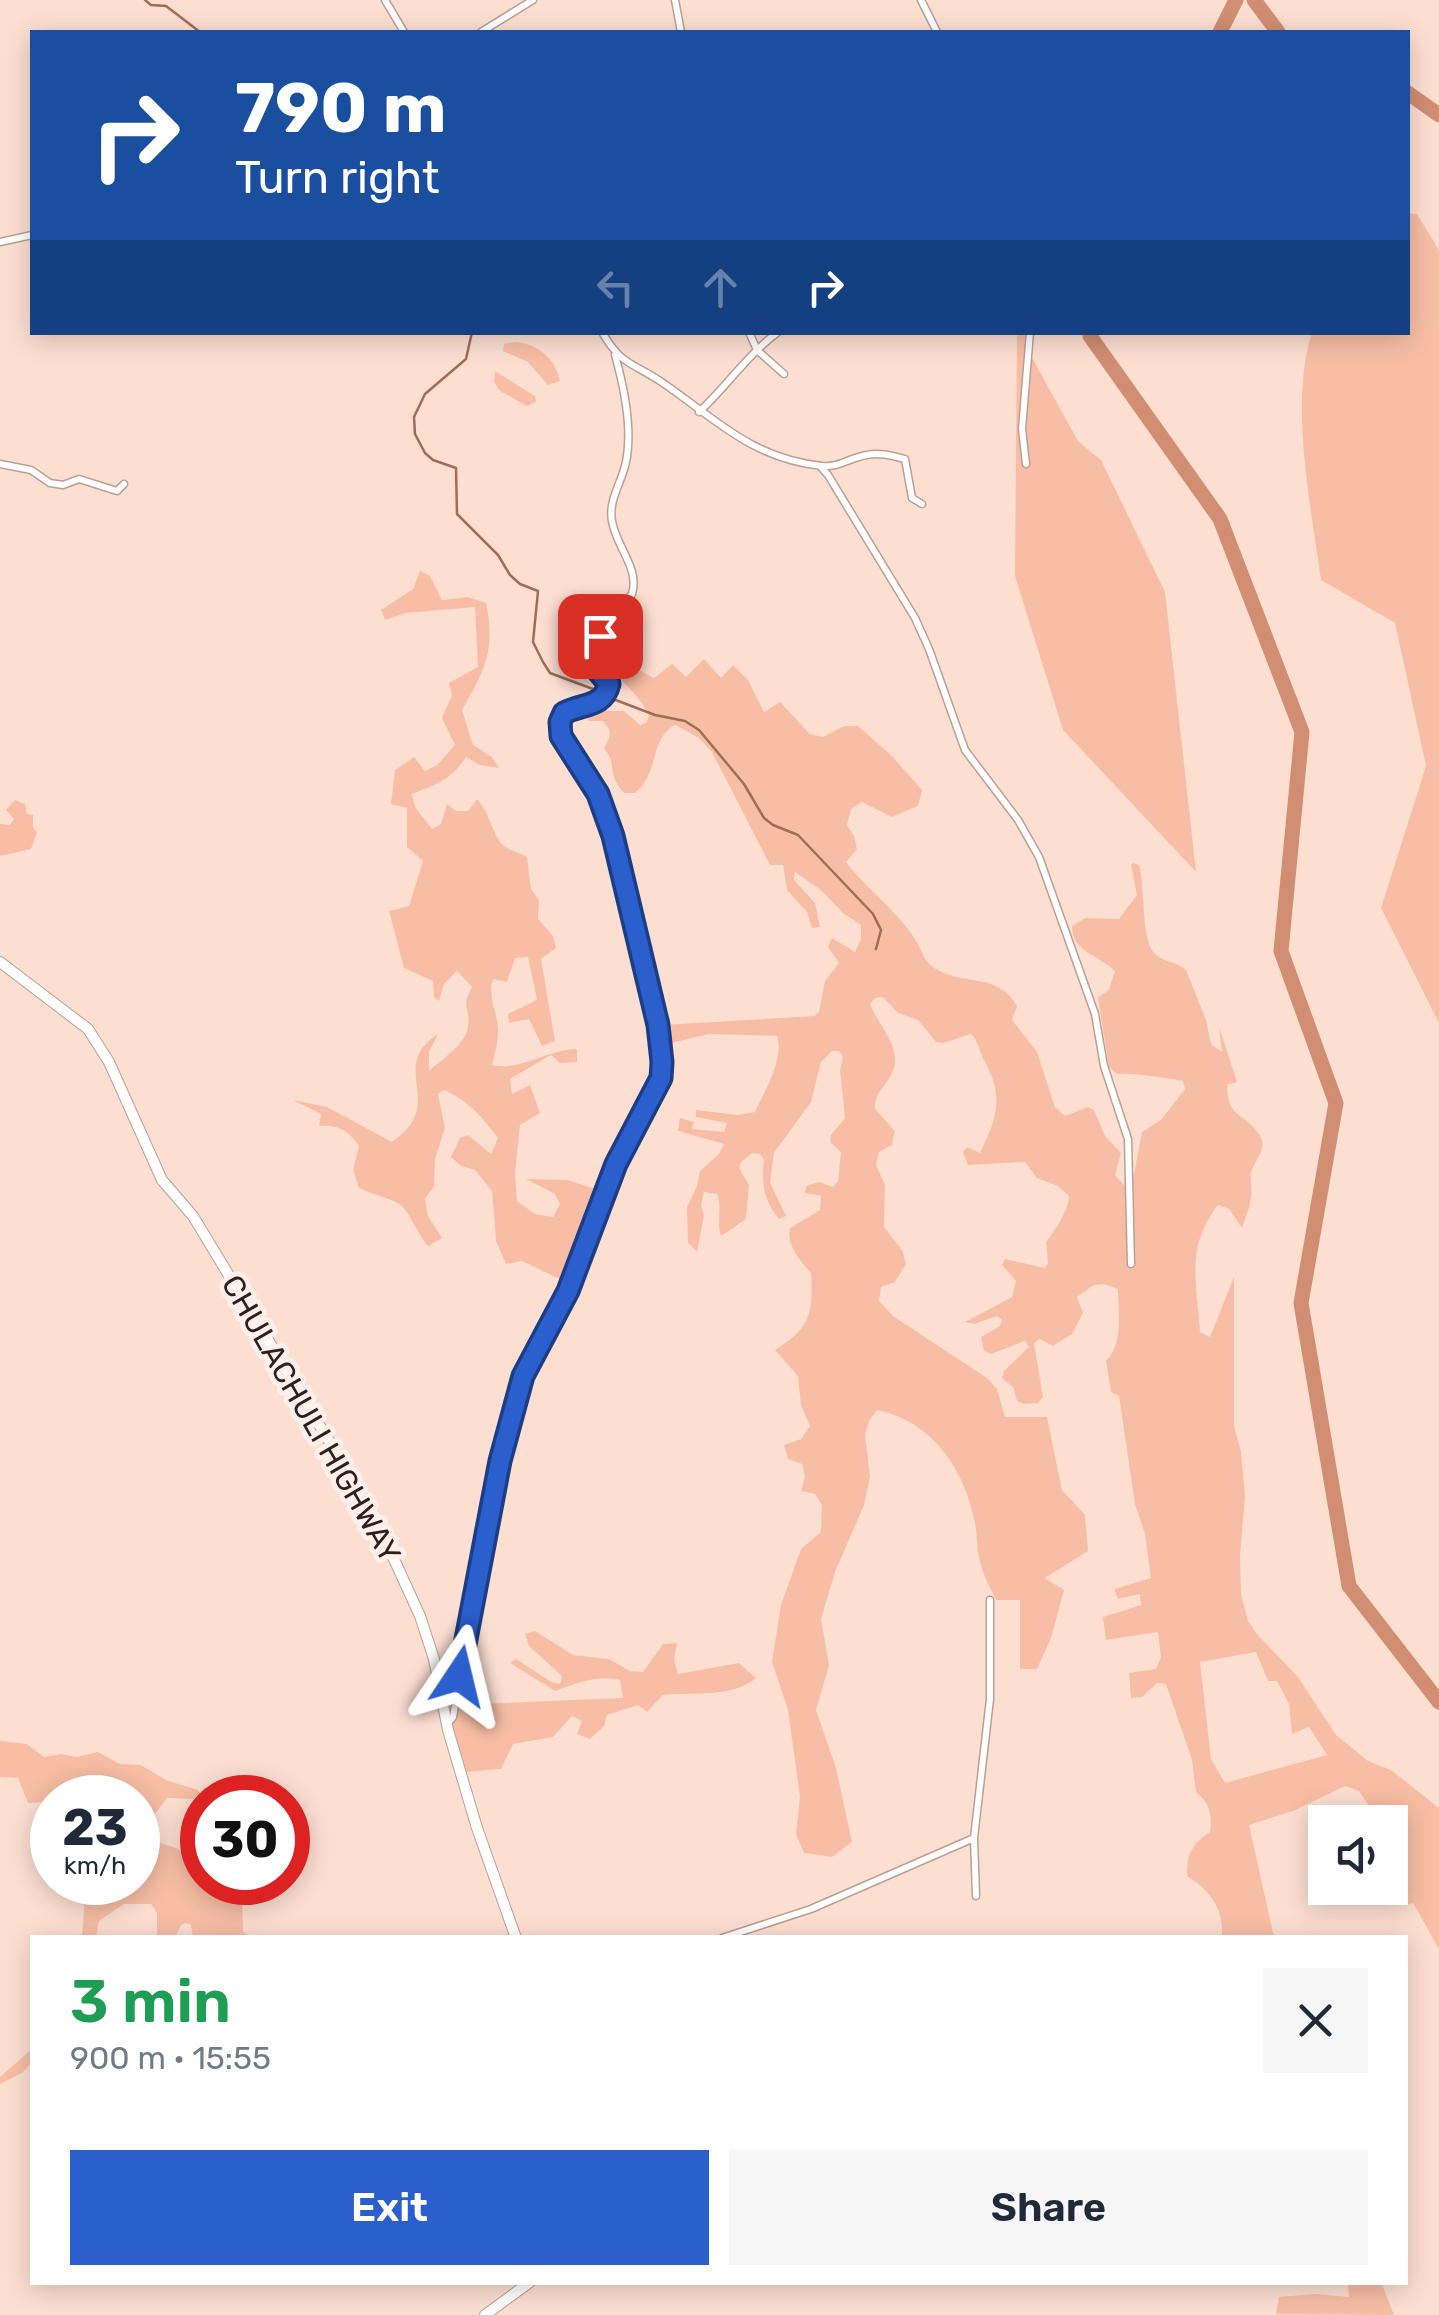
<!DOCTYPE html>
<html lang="en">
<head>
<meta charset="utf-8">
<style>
  body { margin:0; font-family:Rubik,sans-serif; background:#f6f6f7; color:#1f2937; height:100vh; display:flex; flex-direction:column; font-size:38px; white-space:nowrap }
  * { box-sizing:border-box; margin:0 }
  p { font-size:32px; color:#747a83 }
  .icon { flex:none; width:55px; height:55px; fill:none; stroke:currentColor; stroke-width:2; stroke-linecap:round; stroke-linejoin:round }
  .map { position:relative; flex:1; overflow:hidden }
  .side { position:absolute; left:30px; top:1935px; width:1378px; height:350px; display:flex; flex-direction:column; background:#fff; border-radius:0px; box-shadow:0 5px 25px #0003 }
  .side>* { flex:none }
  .banner { position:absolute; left:30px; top:30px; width:1380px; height:305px; border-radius:0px; box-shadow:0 5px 25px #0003; background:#1a4fa0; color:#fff; overflow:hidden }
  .tools { position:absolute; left:1308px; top:1805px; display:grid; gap:20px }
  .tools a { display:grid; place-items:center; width:100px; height:100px; border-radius:0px; background:#fff; box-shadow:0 5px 25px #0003; font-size:50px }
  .speed { position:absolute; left:30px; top:1775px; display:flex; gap:20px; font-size:50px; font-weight:700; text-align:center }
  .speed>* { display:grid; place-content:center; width:130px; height:130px; border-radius:50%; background:#fff; box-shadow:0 5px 25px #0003; line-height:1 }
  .speed small { font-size:25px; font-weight:400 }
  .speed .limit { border:15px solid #d22; background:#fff; color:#111 }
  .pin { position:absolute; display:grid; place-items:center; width:85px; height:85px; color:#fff; margin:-42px; border-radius:20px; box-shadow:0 5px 15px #0006 }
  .me { position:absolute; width:110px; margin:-55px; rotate:10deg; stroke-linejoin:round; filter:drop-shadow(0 0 8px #0008) }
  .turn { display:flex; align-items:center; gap:35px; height:210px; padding:0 40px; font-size:45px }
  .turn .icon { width:130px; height:130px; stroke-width:2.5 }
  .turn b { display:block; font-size:70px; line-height:85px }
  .lanes { display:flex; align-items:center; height:95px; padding:0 40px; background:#0003; justify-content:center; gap:50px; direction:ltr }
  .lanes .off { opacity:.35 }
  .round { display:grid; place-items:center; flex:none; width:105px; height:105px; border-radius:0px; background:#f6f6f7 }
  .head { display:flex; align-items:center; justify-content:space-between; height:170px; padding:0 40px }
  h1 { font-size:60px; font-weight:600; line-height:75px; color:#1e9e55 }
  .primary-button { display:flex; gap:20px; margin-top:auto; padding:20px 40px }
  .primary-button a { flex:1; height:115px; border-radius:0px; background:#2b5fcd; color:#fff; font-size:40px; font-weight:600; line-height:115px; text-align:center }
  .primary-button a+a { background:#f6f6f7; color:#1f2937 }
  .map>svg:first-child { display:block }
</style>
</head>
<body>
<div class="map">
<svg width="1439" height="2315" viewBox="0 0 1439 2315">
  <rect width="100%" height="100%" fill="#fddfd2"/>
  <path fill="#f8bea5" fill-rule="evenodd" d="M 1408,213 L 1417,214 L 1439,250 L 1439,1023 L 1381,908 L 1426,766 L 1395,623 L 1321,580 C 1311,506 1289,403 1312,333 L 1408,332 Z
    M 1017,333 L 1033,333 L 1031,356 L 1078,441 L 1101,460 L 1165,592 L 1196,872 L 1063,730 L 1015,576 Z
    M 514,342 C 536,343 556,358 560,381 L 548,385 L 528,362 L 503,351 L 504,344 Z
    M 495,371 L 535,396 L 536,402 L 527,406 L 500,391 L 494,382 Z
    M 420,571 L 430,576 L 442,600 L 468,597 L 486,603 C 496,650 485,670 462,710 L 473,745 L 492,757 L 499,768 L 480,765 L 466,757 C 451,780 436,785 412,794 L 415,807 L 432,829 L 441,824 L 447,804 L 456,811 L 468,811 L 477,799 C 491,814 492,835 503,845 C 509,850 521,854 527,857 L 531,889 L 539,900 L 538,919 L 553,936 L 556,948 L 541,959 L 555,1041 L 542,1046 L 529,1019 L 509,1023 L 508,1014 L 537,1000 L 528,957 L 515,958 L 507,982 L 493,979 C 487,996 498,1013 498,1031 C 498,1042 495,1054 492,1065 C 520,1072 548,1049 577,1049 L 577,1062 L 560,1063 L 551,1055 L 510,1079 L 512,1094 L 530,1085 L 540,1113 L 520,1125 L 515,1173 L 517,1201 L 535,1214 L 553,1217 L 560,1204 L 555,1194 L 526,1179 L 568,1180 L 601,1191 L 568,1283 L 522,1261 L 506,1264 L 496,1241 L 492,1191 L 475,1170 L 461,1166 L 451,1157 L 460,1138 L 468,1135 L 491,1154 L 498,1138 C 481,1116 470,1102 444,1090 L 438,1094 L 445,1128 L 435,1159 L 434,1186 L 425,1199 L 428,1216 L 442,1238 L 428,1246 C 418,1235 409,1210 399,1204 C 390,1198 371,1194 359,1188 L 353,1170 L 359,1146 C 349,1131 338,1124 319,1126 L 321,1114 L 293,1100 L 327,1107 L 392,1142 C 449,1103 386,1068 438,1034 L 429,1052 L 429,1071 C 442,1059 466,1044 468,1027 C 471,1007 460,1009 472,987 L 457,971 L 444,984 L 439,1001 L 434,997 L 433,981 L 404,968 L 389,911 L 409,906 L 423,861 L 407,847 L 407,808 L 391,804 L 395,770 L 414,757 L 425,771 L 437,765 L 455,745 L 442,718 L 452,695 L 449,683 L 478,667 L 475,607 L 406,613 L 385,620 L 381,610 L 413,589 Z
    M 610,634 L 627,664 L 654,678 L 672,664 L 686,677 L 704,659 L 721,678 L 733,665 L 748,680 L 764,712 L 780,702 L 810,734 L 823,737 L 844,726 L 858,726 L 891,755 L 922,790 L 918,806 L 892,817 L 862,802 L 851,809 L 847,825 L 854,836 L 857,849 L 846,862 C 868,891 900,912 918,944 C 923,954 925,963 936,969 C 964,986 998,972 1017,1006 L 1012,1020 L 1037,1052 L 1055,1107 L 1065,1116 L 1088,1107 L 1094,1110 L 1105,1136 L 1121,1153 L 1115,1175 L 1124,1185 L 1132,1184 L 1142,1132 L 1161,1120 L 1185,1089 L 1183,1081 C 1165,1078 1135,1073 1117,1074 L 1109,1067 L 1098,997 L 1109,990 L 1115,971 C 1099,955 1072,952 1072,926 L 1085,918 L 1119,919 L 1137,895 L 1131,865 L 1133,863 L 1139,865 C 1146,887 1140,942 1156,955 C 1166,963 1177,961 1186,970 L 1206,1020 L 1211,1044 L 1222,1052 L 1219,1027 L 1237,1082 L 1227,1085 C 1227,1120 1247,1113 1260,1136 C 1268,1149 1254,1161 1251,1173 C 1250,1181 1252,1189 1251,1197 C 1250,1208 1245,1218 1242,1228 L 1229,1209 L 1218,1205 C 1185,1248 1197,1281 1200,1332 L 1210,1337 L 1234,1277 L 1234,1426 L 1241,1452 L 1245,1496 L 1240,1556 L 1241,1594 L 1248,1621 L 1256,1633 L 1298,1677 L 1336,1735 L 1368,1761 L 1391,1770 L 1439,1808 L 1439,1949 L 1413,1903 L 1404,1906 L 1390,1873 L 1390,1822 L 1368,1822 L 1366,1817 L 1375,1815 L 1359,1791 L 1345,1786 L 1293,1811 L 1249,1825 L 1274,1937 L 1222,1937 C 1224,1909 1210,1890 1187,1876 C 1186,1855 1193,1843 1210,1832 C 1212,1813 1210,1804 1196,1792 L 1192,1760 L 1166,1684 L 1157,1683 L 1142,1697 L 1131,1698 L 1129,1673 L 1156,1669 L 1161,1657 L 1158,1632 L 1106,1640 L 1103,1617 L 1141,1605 L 1140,1594 L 1118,1599 L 1114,1589 L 1151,1578 L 1145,1534 L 1135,1504 L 1119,1396 L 1111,1392 L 1106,1361 C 1124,1343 1118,1313 1118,1289 L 1103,1284 L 1094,1285 L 1077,1297 L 1083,1313 L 1072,1334 L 1053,1346 L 1040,1339 L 1034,1343 L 1043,1397 L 1038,1403 L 1023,1404 L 1017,1401 L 1013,1387 L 1002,1378 L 1004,1371 L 1029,1347 L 1025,1341 L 991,1354 L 984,1351 L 981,1337 L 1000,1326 L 1002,1320 L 997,1316 L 974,1324 L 965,1322 L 1012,1297 L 1016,1281 L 1002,1265 L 1005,1259 L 1045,1268 L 1048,1263 L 1046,1242 C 1054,1233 1070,1207 1069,1196 L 1058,1186 L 1037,1178 L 1025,1162 L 968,1165 L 963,1152 L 967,1147 L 980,1153 C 997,1118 1004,1097 985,1062 C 979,1052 979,1042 971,1034 L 943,1043 L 936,1042 L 918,1020 L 898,1013 L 883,997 L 875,998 L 870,1004 C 878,1025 904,1049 892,1073 C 886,1087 874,1092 875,1109 L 895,1131 L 892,1145 L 879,1152 L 876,1165 L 885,1185 L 884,1227 L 902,1250 L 906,1264 L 895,1282 L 881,1287 L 879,1301 L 893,1316 L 987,1378 L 997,1389 L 1005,1417 L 1047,1417 L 1062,1490 L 1085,1515 L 1088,1551 L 1045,1578 L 1064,1590 L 1051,1638 L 1037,1669 L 1020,1669 L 1020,1600 L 996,1600 C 991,1589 984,1577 981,1565 C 976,1550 978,1534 974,1519 C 963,1467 931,1421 877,1410 L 869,1421 L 865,1435 L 870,1477 L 864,1505 L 835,1572 L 821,1619 L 829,1665 L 816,1710 L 836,1768 L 852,1842 L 832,1857 L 804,1853 L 796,1834 L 800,1797 L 788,1710 L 772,1662 L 781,1605 L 801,1549 L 821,1532 L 822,1505 L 815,1494 L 801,1491 L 805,1477 L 802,1464 L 788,1459 L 784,1445 L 801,1439 L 810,1426 L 801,1405 L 798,1376 L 775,1350 C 811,1327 813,1314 811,1273 C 800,1261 786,1245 790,1228 L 820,1210 L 821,1196 L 805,1193 L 806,1186 L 819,1182 L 833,1187 L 838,1181 L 841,1152 L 830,1142 L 831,1135 L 845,1118 L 840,1070 L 843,1057 L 839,1051 L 832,1051 L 821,1062 L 811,1102 L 774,1153 L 770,1183 L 786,1216 L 779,1219 C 764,1201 761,1183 764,1160 L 760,1154 L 752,1153 L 741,1162 L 739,1168 L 749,1185 L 746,1219 L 721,1236 C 716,1221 723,1208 717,1194 L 704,1192 L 701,1205 L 704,1216 L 697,1251 L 688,1243 L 687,1207 L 697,1186 L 700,1171 L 719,1154 L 724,1144 L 678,1131 L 680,1118 L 694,1122 L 692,1129 L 724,1132 L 727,1123 L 696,1117 L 696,1110 L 738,1115 L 755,1112 C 765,1090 784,1060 777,1036 L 709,1034 L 667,1044 L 663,1025 L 814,1016 L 819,1012 L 825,981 L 839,963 L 828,947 L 832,938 L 855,952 L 861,939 L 861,925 L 843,913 L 822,891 L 795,872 L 794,880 L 815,903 L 820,927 L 812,928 L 807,912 L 787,890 L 783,865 L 770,865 L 712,752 L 699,738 L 675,725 C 648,741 661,771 635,793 L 624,793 C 605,771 619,767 604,748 C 611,736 613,732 603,721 L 589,721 L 585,716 L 585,709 L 590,706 L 610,711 L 624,711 L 640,725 L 646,723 L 649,716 C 638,687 599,673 605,638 ZM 1256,1652 L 1268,1681 L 1277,1681 L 1289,1704 L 1292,1734 L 1309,1727 L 1327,1755 L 1225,1783 L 1211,1759 L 1200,1662 Z
    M 15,800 L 25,804 L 27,814 L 33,815 L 33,827 L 37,832 L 31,849 L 0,856 L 0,824 L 10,825 L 14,819 L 6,810 Z
    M 535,1631 L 573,1655 L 609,1659 L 630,1671 L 643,1672 L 663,1644 L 677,1643 L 674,1660 L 678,1674 L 739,1663 L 756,1678 C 733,1698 692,1692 663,1695 L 647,1712 L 638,1705 L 607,1715 L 604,1726 L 590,1739 L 577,1734 L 582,1721 L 572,1716 L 553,1737 L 513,1744 L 501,1769 L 465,1772 L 451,1729 L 457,1705 L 623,1698 L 620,1680 C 596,1675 577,1683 555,1691 L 510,1663 L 516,1659 L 553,1683 L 560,1684 L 562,1676 L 529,1646 L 525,1634 Z
    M 0,1741 L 27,1744 L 44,1757 L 61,1754 L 77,1757 L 98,1752 L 120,1764 L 141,1765 L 166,1780 L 198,1790 L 200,1794 L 193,1799 L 167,1798 L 154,1815 L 149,1815 L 138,1803 L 138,1798 L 52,1798 L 52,1807 L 50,1802 L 28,1803 L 18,1778 L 0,1777 Z
    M 138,1836 L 176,1848 L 202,1864 L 202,1882 L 234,1883 L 242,1897 L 243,1932 L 251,1937 L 193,1937 L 191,1925 L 186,1923 L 181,1925 L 175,1937 L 157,1937 L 157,1913 L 151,1904 L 124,1904 L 99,1921 L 96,1937 L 82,1937 L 86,1883 L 138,1882 Z
    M 32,2049 L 32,2062 L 22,2073 L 0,2084 L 0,2077 Z
    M 1381,2282 L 1394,2315 L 1276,2314 L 1279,2297 L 1316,2294 L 1349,2297 L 1348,2283 Z"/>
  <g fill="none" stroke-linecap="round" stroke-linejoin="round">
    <path stroke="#a06d58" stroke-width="2.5" d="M 145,0 L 151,5 L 166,6 L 200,32
      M 472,332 L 466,359 L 425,394 L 414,417 L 415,434 L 425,453 L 433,460 L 456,468 L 457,514 L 498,555 L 510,575 L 520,584 L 538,591 L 533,642 L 543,662 L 550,673 L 601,692
      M 613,699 L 655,715 L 685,721 L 699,730 L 744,784 L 764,818 L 773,825 L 798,835 L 873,914 L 881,930 L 876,949"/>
    <path stroke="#d18e72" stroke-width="15" d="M 1254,0 L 1278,32
      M 1220,32 L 1236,0
      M 1408,93 L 1439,115
      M 1091,332 L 1090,336 L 1220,519 L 1302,732 L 1281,951 L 1336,1103 L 1301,1303 L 1349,1586 L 1439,1702"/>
    <g stroke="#bc9f93" stroke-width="9">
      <path id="street" d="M 385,0 L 404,32
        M 675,0 L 681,32
        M 921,0 L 937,32
        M 481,32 L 533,0
        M 0,242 L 32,235
        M 602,332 C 621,365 631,362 660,381 C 715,418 750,458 822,466 C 839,468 851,457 867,455 C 879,452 893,456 905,459 L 912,498 L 922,504
        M 749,332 L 757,350 L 784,374
        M 699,412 C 726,387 748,354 778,332
        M 0,464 L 31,470 L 50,483 L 63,485 L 79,479 L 117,491 L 124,484
        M 1026,464 L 1022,429 L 1030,332
        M 820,466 L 828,475 L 915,618 L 929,649 L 965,750 L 1018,820 L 1039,857 L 1095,1014 L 1104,1066 L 1128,1139 L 1131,1264
        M 448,1723 L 453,1717 L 485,1536 L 508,1424 L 523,1376 L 568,1291 L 616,1164 L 661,1079 L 662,1062 L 657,1025 L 613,835 L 598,794 L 561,737 L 559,722 L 564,713 C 582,703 603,708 609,685 L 589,660 L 589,653 L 632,594 C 640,568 616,547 612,521 C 608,500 622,482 626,462 C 633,428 624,387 615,355
        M 976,1896 L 974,1838 L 990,1699 L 990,1600
        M 722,1938 L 811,1909 L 974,1838"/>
    </g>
    <g stroke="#bc9f93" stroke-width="12">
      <path id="secondary" d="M 0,962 L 88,1029 L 109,1062 L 162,1180 L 193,1216 L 332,1446 L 388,1546 L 420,1616 L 434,1659 L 448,1730 L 477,1828 L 516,1938
        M 485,2315 L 530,2282"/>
    </g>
    <use href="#street" stroke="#fff" stroke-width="6"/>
    <use href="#secondary" stroke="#fff" stroke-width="10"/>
  </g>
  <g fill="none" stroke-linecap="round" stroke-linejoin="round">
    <g stroke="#1c3e85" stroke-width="25">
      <path id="route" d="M 459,1676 L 500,1461 L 523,1376 L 568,1291 L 616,1164 L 661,1078 L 662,1062 L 658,1025 L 613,836 L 598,794 L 561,736 L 560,722 L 564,713 C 583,703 603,708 609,684 L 589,660 L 588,653 L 600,636"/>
    </g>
    <use href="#route" stroke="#2b5fcd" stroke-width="18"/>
  </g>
  <g text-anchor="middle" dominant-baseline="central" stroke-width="10" stroke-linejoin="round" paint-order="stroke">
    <g font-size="30" fill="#2c211d" stroke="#fdf0eb">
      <text transform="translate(311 1419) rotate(60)">CHULACHULI HIGHWAY</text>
    </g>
  </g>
</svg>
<div class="tools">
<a><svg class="icon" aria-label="sound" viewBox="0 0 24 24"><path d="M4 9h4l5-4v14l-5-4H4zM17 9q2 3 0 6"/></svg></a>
</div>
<div class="speed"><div>23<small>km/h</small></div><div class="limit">30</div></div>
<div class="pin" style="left:600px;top:636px;background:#d93025"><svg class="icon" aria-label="arrive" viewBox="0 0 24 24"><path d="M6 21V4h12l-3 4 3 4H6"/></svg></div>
<svg class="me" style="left:459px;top:1676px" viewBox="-20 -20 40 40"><path d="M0-17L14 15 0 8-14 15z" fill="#2b5fcd" stroke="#fff" stroke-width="4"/></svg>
<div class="banner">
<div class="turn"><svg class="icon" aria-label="right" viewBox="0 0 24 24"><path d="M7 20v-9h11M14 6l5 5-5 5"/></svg><div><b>790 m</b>Turn right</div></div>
<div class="lanes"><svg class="icon off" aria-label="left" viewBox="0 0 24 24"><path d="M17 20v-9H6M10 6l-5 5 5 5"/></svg><svg class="icon off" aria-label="ahead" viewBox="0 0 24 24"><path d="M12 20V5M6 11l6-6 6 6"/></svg><svg class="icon" aria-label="right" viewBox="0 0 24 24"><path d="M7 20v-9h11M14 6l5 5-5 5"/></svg></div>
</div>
<section class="side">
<div class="head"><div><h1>3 min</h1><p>900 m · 15:55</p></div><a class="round"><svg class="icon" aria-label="close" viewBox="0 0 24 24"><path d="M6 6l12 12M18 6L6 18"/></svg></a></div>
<div class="primary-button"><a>Exit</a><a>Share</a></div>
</section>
</div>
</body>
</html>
